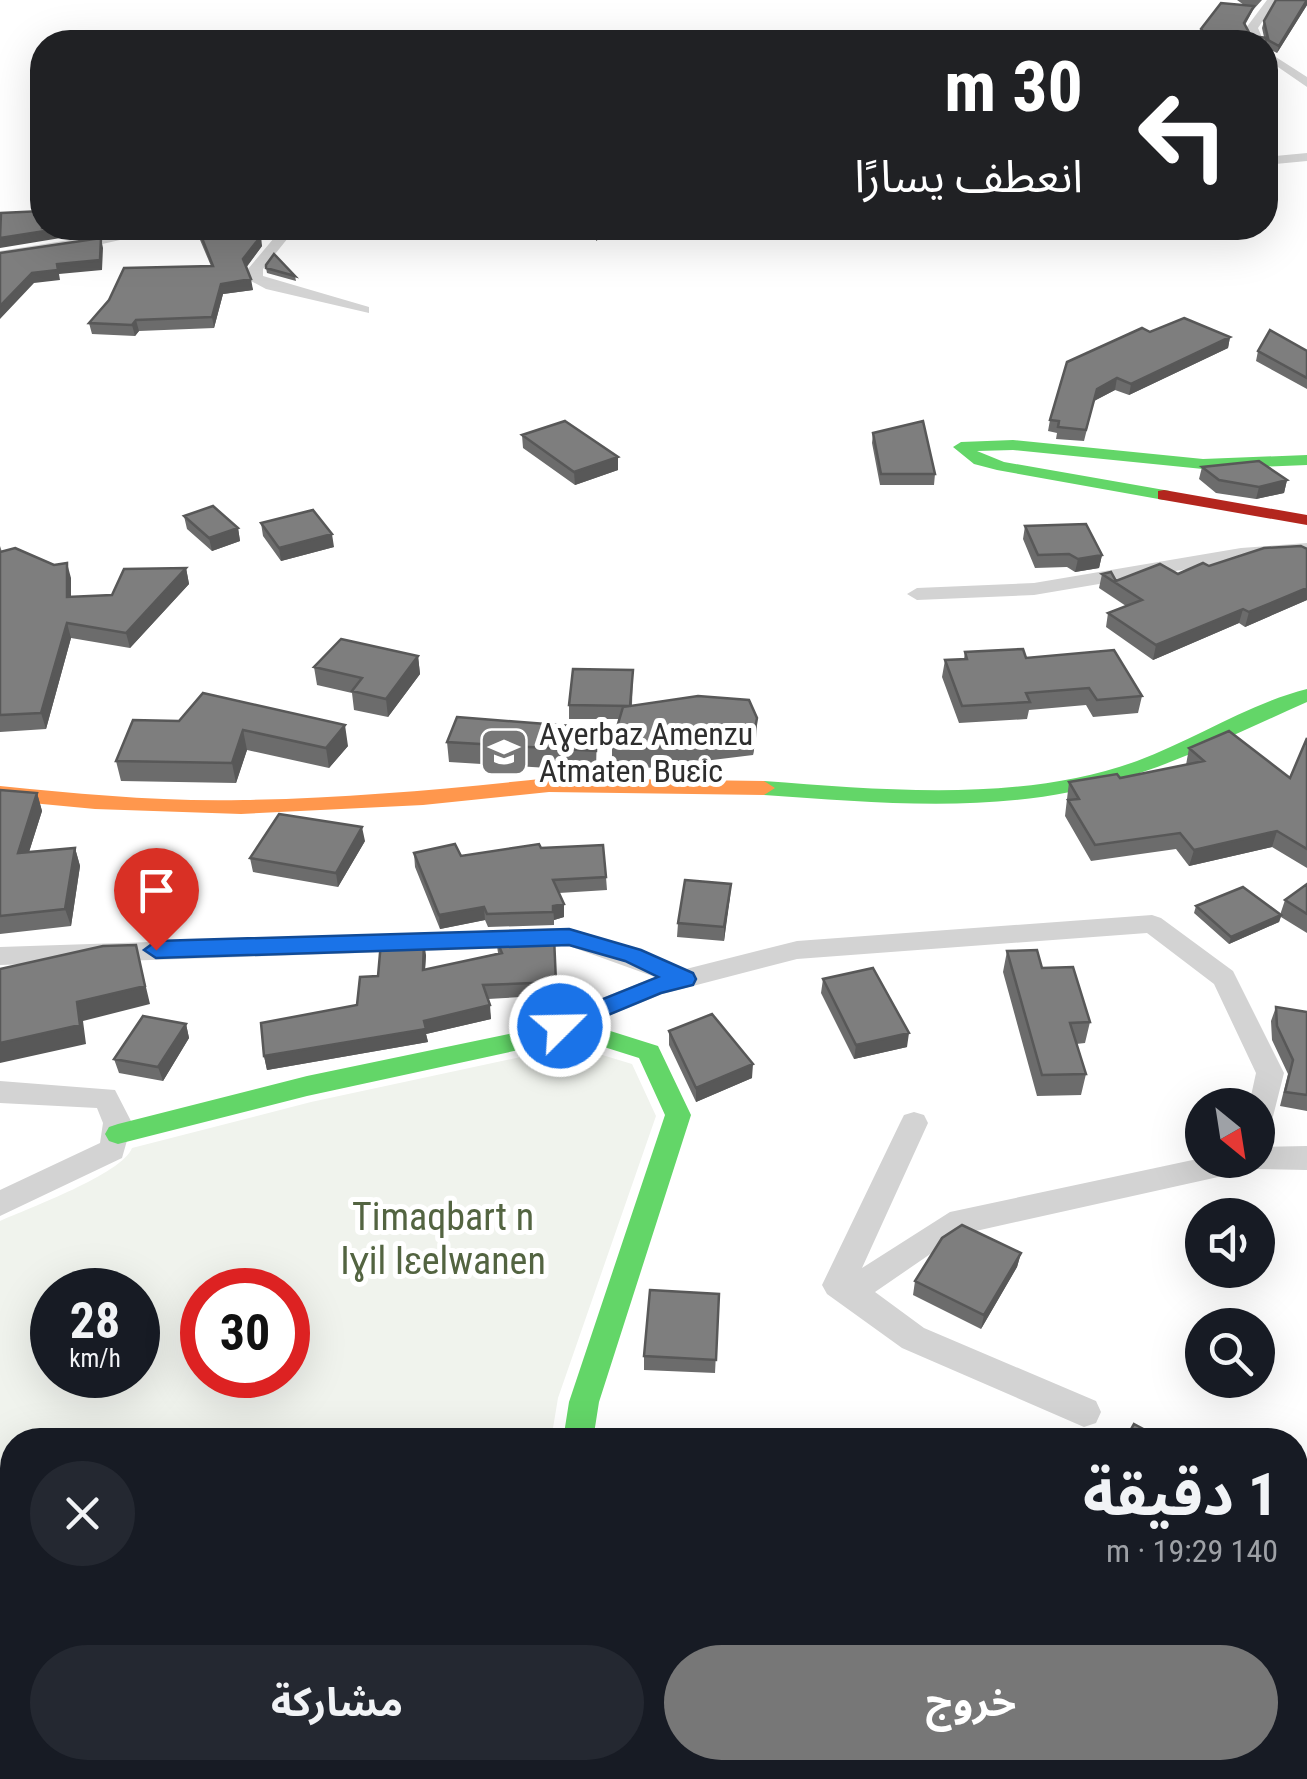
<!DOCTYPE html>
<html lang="ar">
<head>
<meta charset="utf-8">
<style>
  body { margin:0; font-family:"Roboto Condensed","Noto Sans Arabic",sans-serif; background:#242831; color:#f1f3f6; direction:rtl; height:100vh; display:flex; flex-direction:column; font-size:38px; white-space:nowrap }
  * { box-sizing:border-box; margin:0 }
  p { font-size:32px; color:#9ea1a6 }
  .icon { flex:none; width:55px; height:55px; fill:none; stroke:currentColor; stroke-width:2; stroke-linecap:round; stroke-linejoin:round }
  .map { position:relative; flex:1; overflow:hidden; direction:ltr }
  .side { position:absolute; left:0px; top:1428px; width:1308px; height:352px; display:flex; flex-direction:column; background:#171b24; border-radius:40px 40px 0 0; box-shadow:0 10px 40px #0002; direction:rtl }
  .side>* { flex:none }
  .hud { position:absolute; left:30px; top:30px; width:1248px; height:210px; border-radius:40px; box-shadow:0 10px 40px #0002; direction:rtl; background:#202124; color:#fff; overflow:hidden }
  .needle { width:65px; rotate:150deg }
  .controls { position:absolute; left:1185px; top:1088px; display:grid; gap:20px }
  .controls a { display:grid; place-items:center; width:90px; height:90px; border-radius:50%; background:#171b24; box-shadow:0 10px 40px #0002; font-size:50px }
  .speed { position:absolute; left:30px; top:1268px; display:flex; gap:20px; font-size:50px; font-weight:700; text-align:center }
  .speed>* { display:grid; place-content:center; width:130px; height:130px; border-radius:50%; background:#171b24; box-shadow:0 10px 40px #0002; line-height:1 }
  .speed small { font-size:25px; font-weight:400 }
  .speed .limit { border:15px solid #d22; background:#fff; color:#111 }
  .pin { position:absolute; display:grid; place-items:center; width:85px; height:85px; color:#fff; margin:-102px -42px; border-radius:50% 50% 50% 0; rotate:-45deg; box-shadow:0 0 10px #0007 }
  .pin .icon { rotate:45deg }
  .me { position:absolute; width:110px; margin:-55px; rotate:67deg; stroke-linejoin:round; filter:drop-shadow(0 0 8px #0008) }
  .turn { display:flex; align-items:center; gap:35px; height:210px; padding:0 30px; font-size:45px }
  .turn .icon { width:130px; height:130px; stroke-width:2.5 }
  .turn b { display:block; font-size:70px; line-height:85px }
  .round { display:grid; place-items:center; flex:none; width:105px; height:105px; border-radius:52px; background:#242831 }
  .overview { display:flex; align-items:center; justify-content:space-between; height:170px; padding:0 30px }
  h1 { font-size:60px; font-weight:700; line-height:75px }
  .cta { display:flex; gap:20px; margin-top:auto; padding:20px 30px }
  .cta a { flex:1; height:115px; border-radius:60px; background:#777; color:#fff; font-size:40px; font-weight:700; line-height:115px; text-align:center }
  .cta a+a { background:#242831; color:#f1f3f6 }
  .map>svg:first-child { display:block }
</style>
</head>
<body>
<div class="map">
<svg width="1307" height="1779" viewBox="0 0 1307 1779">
  <rect width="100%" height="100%" fill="#fff"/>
  <path fill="#f0f3ed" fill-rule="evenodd" d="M 599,1054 L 632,1064 L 656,1116 L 558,1398 L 551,1440 L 12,1440 L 12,1768 L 287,1768 L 270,1779 L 0,1779 L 0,1221 C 29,1208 122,1174 132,1148 L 311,1102 L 530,1055 ZM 52,1290 L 138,1290 L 138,1375 L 52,1375 ZM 202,1290 L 288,1290 L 288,1375 L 202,1375 Z"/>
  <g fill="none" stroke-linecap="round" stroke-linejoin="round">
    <path fill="#d3d3d3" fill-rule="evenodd" d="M 1267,0 L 1277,0 L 1258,28 L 1264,42 L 1253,42 L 1246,28 Z
      M 1265,50 L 1307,77 L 1307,87 L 1265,58 Z
      M 1307,153 L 1307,161 L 1265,165 L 1265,157 Z
      M 146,228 L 173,228 L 89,247 L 0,259 L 0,251 Z
      M 271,228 L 285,228 L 288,238 L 263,269 L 263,276 L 369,307 L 369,313 L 266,289 L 251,281 L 248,269 L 274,238 Z
      M 1307,543 L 1307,555 L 1241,560 L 1034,595 L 917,600 L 907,594 L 917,588 L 1034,583 L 1241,548 Z
      M 1152,915 L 1161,918 L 1233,971 L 1284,1073 L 1268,1136 L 1258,1139 L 1258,1105 L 1249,1105 L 1256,1073 L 1214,984 L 1147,933 L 797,959 L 662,994 L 532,1047 L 522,1044 L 518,1037 L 522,1030 L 655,977 L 569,946 L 0,965 L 0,947 L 569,928 L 642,950 L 686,969 L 797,941 Z
      M 0,1081 L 115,1090 L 132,1123 L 122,1158 L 0,1216 L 0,1190 L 100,1143 L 103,1123 L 97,1108 L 0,1103 Z
      M 914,1112 L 924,1115 L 928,1123 L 862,1268 L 950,1212 L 1202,1158 L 1258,1160 L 1258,1147 L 1307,1146 L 1307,1170 L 1254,1169 L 958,1235 L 875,1292 L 924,1328 L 1096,1401 L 1101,1412 L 1096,1423 L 1084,1427 L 902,1348 L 827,1294 L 822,1285 L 900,1123 L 904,1115 Z
      M 772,1768 L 821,1768 L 826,1779 L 777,1779 Z"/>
    <path fill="#63d668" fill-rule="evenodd" d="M 1013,440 L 1203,459 L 1307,455 L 1307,465 L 1203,469 L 1013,450 L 977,451 L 1004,462 L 1170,491 L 1170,499 L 1164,500 L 997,470 L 974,464 L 953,447 L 961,442 Z
      M 1307,689 L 1307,702 C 1230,736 1153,776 1070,792 C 969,812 866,802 764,795 L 753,788 L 764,781 C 885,790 1020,803 1137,761 C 1194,740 1248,704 1307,689 Z
      M 604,1029 L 658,1046 L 691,1115 L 599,1402 L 593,1440 L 563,1440 L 569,1402 L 665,1115 L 639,1058 L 604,1047 L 528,1048 L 307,1096 L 118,1144 L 109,1141 L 105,1134 L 109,1127 L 118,1124 L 307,1076 L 528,1030 Z"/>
    <path fill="#ff974d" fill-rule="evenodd" d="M 549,778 L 764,781 L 775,788 L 764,795 L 549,792 L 423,805 L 241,814 L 95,809 L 0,800 L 0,786 C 81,794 163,802 244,800 C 346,798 448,789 549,778 Z"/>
    <path fill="#b3261e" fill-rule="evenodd" d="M 1164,490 L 1307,515 L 1307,525 L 1158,499 L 1158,491 Z"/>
  </g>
  <path fill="#6c6c6c" d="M 1237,0 L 1262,0 L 1253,10 L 1245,25 L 1251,36 L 1264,37 L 1262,28 L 1264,21 L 1307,0 L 1307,5 L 1277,53 L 1265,47 L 1265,42 L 1205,42 L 1200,36 L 1201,29 L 1244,5 Z
    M 195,228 L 253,228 L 262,246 L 246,268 L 253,290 L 223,294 L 214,328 L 139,331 L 135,336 L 92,334 L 89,323 L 211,266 Z
    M 266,268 L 295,276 L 296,281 L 267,273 Z
    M 1150,332 L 1230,337 L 1228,348 L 1129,395 L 1115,390 L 1094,401 L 1084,441 L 1056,439 L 1057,433 L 1048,431 L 1050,420 Z
    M 1258,351 L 1307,351 L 1307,389 L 1256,361 Z
    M 873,433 L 935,474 L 934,485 L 880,485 L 872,443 Z
    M 522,435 L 618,470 L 575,485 L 523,448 Z
    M 1202,467 L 1287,480 L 1284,493 L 1256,499 L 1216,493 L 1199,479 Z
    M 184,516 L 238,528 L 240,541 L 212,551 L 187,529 Z
    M 261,523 L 334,547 L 281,561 L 263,536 Z
    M 1025,526 L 1102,555 L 1099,568 L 1075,572 L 1067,567 L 1035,568 L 1023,539 Z
    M 0,546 L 2,552 L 71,578 L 71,597 L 112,595 L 186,568 L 189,584 L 130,648 L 71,638 L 46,729 L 0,732 Z
    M 1307,549 L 1307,600 L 1245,627 L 1239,623 L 1153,660 L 1106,627 L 1108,613 L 1126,606 L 1099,588 L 1102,574 L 1116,581 L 1178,574 L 1209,566 Z
    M 965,652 L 1026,658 L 1142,696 L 1138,713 L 1093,717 L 1086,705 L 1029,710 L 1027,719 L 959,723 L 942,677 L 945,660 L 964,659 Z
    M 418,656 L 420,674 L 388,717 L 354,710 L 352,693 L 317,685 L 314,667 Z
    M 633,670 L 632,705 L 749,700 L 756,738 L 753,755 L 647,768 L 612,765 L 612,744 L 619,719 L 569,719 L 569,705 Z
    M 179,721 L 348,746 L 329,768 L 247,750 L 236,783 L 121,781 L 116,761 Z
    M 597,728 L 596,771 L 449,762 L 447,742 Z
    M 1307,738 L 1307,868 L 1272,847 L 1189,866 L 1176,849 L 1091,861 L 1065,816 L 1069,782 L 1120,778 L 1186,765 L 1189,748 L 1290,778 Z
    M 0,790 L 37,793 L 42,811 L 29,852 L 75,848 L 80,866 L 71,926 L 0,934 Z
    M 365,841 L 338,887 L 253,872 L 250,858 Z
    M 541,848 L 606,877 L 607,890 L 559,893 L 564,904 L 564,917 L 554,920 L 554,925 L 488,927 L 485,920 L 440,929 L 415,867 L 414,853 L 461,856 Z
    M 731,884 L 724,941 L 677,937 L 678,923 Z
    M 1307,884 L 1307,933 L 1281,917 L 1279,922 L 1229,944 L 1194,913 L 1196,906 L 1280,915 L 1285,900 Z
    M 554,937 L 557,995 L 488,999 L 491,1019 L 426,1034 L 428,1042 L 267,1070 L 264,1056 L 357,1005 L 378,976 L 426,955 L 425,970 L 498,953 L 496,939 Z
    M 1007,951 L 1042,968 L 1090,1022 L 1085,1043 L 1076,1044 L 1086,1074 L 1081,1095 L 1037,1096 L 1003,972 Z
    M 823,979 L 907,1047 L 854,1059 L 821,993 Z
    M 1276,1007 L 1307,1012 L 1307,1111 L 1280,1106 L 1288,1074 L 1272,1040 L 1271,1021 Z
    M 186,1024 L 189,1038 L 163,1081 L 119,1073 L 114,1059 Z
    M 669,1031 L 752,1078 L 696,1102 L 669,1045 Z
    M 1021,1253 L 1017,1267 L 981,1329 L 913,1295 L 915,1281 Z
    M 719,1294 L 715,1373 L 644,1370 L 644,1356 Z
    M 1295,1488 L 1307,1494 L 1307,1609 L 1295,1603 Z"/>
  <path fill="#585858" d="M 1307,0 L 1307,5 L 1277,53 L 1279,46 Z
    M 64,228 L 103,228 L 103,231 L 0,248 L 0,238 Z
    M 600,228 L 616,228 L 596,241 L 596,230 Z
    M 261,236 L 262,246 L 244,270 L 243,259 Z
    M 101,238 L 103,248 L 102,270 L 59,274 L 60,280 L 34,283 L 0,319 L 0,306 L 32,273 L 57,264 Z
    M 251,279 L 253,290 L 223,294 L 214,328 L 212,317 L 221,284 Z
    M 136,320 L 139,331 L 135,336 L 132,325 Z
    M 1230,337 L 1228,348 L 1129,395 L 1131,384 Z
    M 1117,378 L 1115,390 L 1094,401 L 1084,441 L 1097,389 Z
    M 618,457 L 618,470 L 575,485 L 574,472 Z
    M 1287,480 L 1284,493 L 1256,499 L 1259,487 Z
    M 238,528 L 240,541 L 212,551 L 209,538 Z
    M 332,534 L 334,547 L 281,561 L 279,548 Z
    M 1102,555 L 1099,568 L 1075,572 L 1078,559 Z
    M 67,563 L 71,578 L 71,612 L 67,597 Z
    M 186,568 L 189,584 L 130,648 L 126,633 Z
    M 1307,588 L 1307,600 L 1245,627 L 1249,612 Z
    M 1243,609 L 1239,623 L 1153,660 L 1156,645 Z
    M 67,623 L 71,638 L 46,729 L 41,713 Z
    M 418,656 L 420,674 L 388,717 L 386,699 Z
    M 757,718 L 756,738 L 753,755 L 754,735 Z
    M 345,725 L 348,746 L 329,768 L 326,748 Z
    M 243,730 L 247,750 L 236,783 L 232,763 Z
    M 37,793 L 42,811 L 23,871 L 18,853 Z
    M 362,827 L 365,841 L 338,887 L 336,873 Z
    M 1277,831 L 1272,847 L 1189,866 L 1194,850 Z
    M 75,848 L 80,866 L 71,926 L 65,909 Z
    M 731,884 L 730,898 L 724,941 L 724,927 Z
    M 564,904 L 564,917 L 554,920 L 553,906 Z
    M 484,907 L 485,920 L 440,929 L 439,915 Z
    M 1281,915 L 1279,922 L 1229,944 L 1231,937 Z
    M 424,941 L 426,955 L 424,984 L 423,970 Z
    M 136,945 L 150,1004 L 83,1021 L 86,1044 L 0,1063 L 0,1043 Z
    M 490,1005 L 491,1019 L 426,1034 L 428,1042 L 267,1070 L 264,1056 Z
    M 186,1024 L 189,1038 L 163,1081 L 158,1067 Z
    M 909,1033 L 907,1047 L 854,1059 L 856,1045 Z
    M 753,1064 L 752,1078 L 696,1102 L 696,1088 Z
    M 1021,1253 L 1017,1267 L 981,1329 L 984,1315 Z"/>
  <path fill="#7e7e7e" stroke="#585858" stroke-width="2.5" d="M 1276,0 L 1307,0 L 1279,46 L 1266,39 L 1265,43 L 1212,42 L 1201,29 L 1221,3 L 1254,6 L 1244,23 L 1251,36 L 1268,38 L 1264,21 Z
    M 42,211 L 42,228 L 64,228 L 0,238 L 1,213 Z
    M 198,228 L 253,228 L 261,236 L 243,259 L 251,279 L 221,284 L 212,317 L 136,320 L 132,325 L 89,323 L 109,300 L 124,268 L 213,266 Z
    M 101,238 L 100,260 L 57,264 L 58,270 L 32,273 L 0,306 L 0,253 Z
    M 274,254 L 295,276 L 266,268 L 266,265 Z
    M 1184,318 L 1230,337 L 1131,384 L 1117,378 L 1097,389 L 1086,430 L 1058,427 L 1059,421 L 1050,420 L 1067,362 L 1142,328 L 1150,332 Z
    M 1270,330 L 1307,351 L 1307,378 L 1258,351 Z
    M 565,421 L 618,457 L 574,472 L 522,435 Z
    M 923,421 L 935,474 L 881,474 L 873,433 Z
    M 1259,461 L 1287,480 L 1259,487 L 1219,480 L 1202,467 Z
    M 213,506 L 238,528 L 209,538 L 184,516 Z
    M 313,510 L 332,534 L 279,548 L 261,523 Z
    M 1086,524 L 1102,555 L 1078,559 L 1069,554 L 1038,555 L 1025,526 Z
    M 1301,546 L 1307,549 L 1307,588 L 1249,612 L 1243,609 L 1156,645 L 1108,613 L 1142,600 L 1102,574 L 1111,572 L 1116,581 L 1160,564 L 1178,574 L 1203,563 L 1209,566 L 1264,548 Z
    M 15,548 L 54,565 L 67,563 L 67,597 L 112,595 L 124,569 L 186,568 L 126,633 L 67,623 L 41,713 L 0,715 L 0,552 Z
    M 341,639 L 418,656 L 386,699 L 352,691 L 362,678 L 314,667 Z
    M 1023,649 L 1026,658 L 1114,650 L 1142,696 L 1097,700 L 1089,688 L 1026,693 L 1030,702 L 962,706 L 945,660 L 967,659 L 965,652 Z
    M 573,669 L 633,670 L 630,706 L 569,705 Z
    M 203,693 L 345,725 L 326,748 L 243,730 L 232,763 L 116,761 L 133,720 L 179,721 Z
    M 698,696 L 749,700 L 757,718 L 754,735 L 647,748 L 612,744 L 623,707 Z
    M 457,717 L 597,728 L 596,751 L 447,742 Z
    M 1229,731 L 1290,778 L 1307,738 L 1307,849 L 1277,831 L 1194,850 L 1180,833 L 1095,845 L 1068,800 L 1079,799 L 1069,782 L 1117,774 L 1120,778 L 1204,761 L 1189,748 Z
    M 0,790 L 37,793 L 18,853 L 75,848 L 65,909 L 0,916 Z
    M 279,814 L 362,827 L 336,873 L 250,858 Z
    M 455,844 L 461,856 L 539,844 L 541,848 L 603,845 L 606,877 L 553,880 L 564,904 L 553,906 L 553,912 L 487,914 L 484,907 L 439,915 L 414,853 Z
    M 685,880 L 731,884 L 724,927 L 678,923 Z
    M 1307,884 L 1307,914 L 1285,900 Z
    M 1243,887 L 1281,915 L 1231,937 L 1196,906 Z
    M 554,937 L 556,982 L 483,985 L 490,1005 L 424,1021 L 426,1029 L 264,1056 L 261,1023 L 357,1005 L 360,977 L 378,976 L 381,942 L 424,941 L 423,970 L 502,953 L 496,939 Z
    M 136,945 L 145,986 L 77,1002 L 80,1025 L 0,1043 L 0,969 L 103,946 Z
    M 1037,950 L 1042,968 L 1073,967 L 1090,1022 L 1070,1023 L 1086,1074 L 1042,1075 L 1007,951 Z
    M 873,968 L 909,1033 L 856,1045 L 823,979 Z
    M 1276,1007 L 1307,1012 L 1307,1095 L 1285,1092 L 1293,1060 L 1277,1026 Z
    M 712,1014 L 753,1064 L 696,1088 L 669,1031 Z
    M 143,1016 L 186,1024 L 158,1067 L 114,1059 Z
    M 962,1225 L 1021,1253 L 984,1315 L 915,1281 L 942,1238 Z
    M 650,1290 L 719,1294 L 716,1360 L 644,1356 Z
    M 1134,1424 L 1164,1440 L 1125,1440 Z
    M 1295,1488 L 1307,1494 L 1307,1585 L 1295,1579 Z"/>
  <path fill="#1a73e8" stroke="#114b97" stroke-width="2.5" d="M 569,929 L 641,950 L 693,973 L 696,979 L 693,985 L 661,993 L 560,1035 L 551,1032 L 547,1026 L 551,1020 L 658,977 L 625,961 L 569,945 L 156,958 L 144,950 L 156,941 Z"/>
  <defs>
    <g id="school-square" transform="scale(2.5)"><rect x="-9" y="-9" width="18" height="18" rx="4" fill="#777" stroke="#fff"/><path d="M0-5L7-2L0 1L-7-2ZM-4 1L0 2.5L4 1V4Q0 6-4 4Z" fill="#fff"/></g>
  </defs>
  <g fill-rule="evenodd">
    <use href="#school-square" x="504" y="752"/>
  </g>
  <g text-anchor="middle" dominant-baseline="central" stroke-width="10" stroke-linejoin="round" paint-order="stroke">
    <g font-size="32" fill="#2e2e2e" stroke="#fff" text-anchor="start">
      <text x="539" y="734">Aɣerbaz Amenzu<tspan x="539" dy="37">Atmaten Buɛic</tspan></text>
    </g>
    <g font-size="38" fill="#536441" stroke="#fff">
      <text x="443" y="1217">Timaqbart n<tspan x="443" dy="44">Iɣil Iɛelwanen</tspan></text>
    </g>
  </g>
</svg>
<div class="controls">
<a><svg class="needle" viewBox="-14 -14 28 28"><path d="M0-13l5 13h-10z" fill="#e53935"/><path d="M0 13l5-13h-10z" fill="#9ea1a6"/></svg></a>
<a><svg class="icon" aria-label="sound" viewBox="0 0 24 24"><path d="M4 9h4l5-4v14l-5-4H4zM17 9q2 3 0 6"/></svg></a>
<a><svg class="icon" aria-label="search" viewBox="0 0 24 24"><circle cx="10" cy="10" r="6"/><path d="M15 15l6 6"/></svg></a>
</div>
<div class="speed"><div>28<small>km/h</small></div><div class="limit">30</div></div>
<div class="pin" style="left:156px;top:950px;background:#d93025"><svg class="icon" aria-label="arrive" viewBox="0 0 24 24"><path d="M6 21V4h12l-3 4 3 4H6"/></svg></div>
<svg class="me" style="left:560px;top:1026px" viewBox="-20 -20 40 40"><circle r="17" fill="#1a73e8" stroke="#fff" stroke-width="3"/><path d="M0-11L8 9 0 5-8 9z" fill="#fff"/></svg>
<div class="hud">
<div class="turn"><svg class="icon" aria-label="left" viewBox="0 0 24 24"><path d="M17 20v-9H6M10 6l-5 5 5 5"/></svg><div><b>30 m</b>انعطف يسارًا</div></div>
</div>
<section class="side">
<div class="overview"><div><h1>1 دقيقة</h1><p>140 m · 19:29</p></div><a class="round"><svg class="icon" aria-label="close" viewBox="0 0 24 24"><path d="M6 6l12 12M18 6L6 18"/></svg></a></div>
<div class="cta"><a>خروج</a><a>مشاركة</a></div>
</section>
</div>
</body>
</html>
